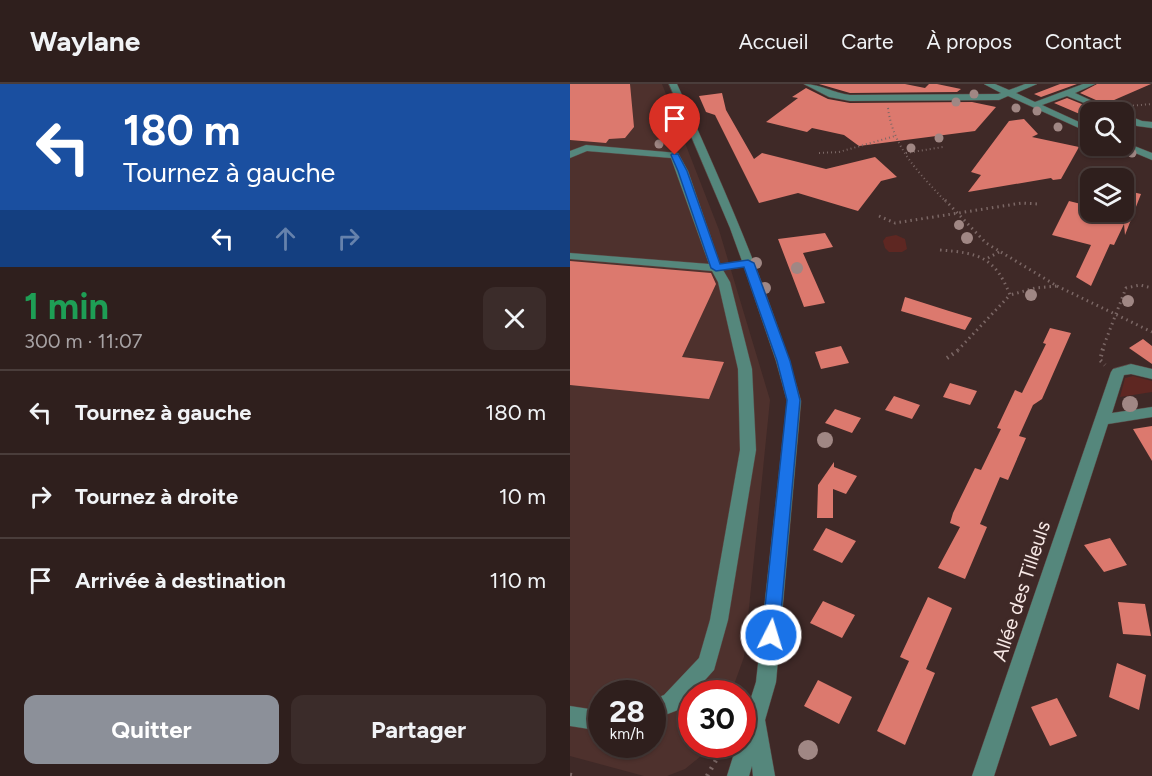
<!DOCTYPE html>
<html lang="fr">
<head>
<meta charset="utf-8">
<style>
  body { margin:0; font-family:Figtree,sans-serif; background:#3b2c2a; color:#f1f3f6; height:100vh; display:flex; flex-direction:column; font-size:22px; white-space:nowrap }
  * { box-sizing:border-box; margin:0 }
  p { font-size:20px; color:#a7a2a4 }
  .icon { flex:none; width:33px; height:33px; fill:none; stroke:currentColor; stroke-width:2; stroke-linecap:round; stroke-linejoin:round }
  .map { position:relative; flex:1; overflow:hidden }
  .drawer { display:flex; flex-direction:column; background:#2f1f1d; width:570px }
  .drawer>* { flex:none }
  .top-card { background:#1a4fa0; color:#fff; overflow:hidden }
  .controls { position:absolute; left:510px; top:18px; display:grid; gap:12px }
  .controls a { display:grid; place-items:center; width:54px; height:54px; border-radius:12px; background:#2f1f1d; box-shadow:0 2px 4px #0004,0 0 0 2px #4a3d3b; font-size:30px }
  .speed { position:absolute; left:18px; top:596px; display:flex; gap:12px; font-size:30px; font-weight:700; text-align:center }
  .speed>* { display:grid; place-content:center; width:78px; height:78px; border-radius:50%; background:#2f1f1d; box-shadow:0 2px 4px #0004,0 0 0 2px #4a3d3b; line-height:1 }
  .speed small { font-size:15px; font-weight:400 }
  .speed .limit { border:9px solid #d22; background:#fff; color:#111 }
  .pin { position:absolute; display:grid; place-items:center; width:51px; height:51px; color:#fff; margin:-62px -26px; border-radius:50% 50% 50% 0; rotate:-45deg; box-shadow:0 0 6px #0007 }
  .pin .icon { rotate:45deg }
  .me { position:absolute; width:66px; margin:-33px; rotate:5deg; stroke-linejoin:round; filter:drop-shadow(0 0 4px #0008) }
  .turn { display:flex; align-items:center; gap:21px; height:126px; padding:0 24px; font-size:27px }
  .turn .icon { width:78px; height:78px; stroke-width:2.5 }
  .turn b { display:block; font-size:42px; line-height:51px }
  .lanes { display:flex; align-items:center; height:57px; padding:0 24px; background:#0003; justify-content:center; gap:30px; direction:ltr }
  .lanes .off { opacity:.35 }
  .round { display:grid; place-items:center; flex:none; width:63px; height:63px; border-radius:12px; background:#3b2c2a }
  .head { display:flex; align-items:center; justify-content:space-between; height:102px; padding:0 24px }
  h1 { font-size:36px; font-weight:700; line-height:45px; color:#1e9e55 }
  .action { display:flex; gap:12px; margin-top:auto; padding:12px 24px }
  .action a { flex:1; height:69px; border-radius:12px; background:#8c9099; color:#fff; font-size:24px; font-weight:700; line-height:69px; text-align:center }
  .action a+a { background:#3b2c2a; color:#f1f3f6 }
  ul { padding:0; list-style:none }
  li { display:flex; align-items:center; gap:18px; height:84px; padding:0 24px; border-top:2px solid #4a3d3b }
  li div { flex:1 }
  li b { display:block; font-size:22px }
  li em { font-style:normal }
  header { display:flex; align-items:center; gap:36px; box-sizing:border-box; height:84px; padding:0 30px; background:#2f1f1d; border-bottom:2px solid #4a3d3b }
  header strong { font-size:28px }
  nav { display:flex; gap:33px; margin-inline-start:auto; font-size:21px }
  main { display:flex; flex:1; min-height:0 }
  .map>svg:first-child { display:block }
</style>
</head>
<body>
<header>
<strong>Waylane</strong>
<nav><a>Accueil</a><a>Carte</a><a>À propos</a><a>Contact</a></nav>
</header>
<main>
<section class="drawer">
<div class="top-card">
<div class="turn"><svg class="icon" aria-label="left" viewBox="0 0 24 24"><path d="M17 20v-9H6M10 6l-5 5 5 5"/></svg><div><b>180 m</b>Tournez à gauche</div></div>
<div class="lanes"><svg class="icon" aria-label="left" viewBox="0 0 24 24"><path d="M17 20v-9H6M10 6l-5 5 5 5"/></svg><svg class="icon off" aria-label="ahead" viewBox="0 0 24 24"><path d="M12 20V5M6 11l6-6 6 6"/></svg><svg class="icon off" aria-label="right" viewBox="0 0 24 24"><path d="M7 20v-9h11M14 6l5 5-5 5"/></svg></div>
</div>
<div class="head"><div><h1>1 min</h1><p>300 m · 11:07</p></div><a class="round"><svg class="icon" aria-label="close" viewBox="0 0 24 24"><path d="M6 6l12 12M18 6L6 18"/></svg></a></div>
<ul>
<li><svg class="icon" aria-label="left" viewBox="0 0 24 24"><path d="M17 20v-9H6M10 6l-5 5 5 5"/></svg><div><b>Tournez à gauche</b></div><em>180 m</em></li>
<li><svg class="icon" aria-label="right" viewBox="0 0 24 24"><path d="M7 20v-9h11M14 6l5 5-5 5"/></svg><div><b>Tournez à droite</b></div><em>10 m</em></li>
<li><svg class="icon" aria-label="arrive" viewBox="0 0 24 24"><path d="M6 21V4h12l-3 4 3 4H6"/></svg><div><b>Arrivée à destination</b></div><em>110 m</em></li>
</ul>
<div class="action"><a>Quitter</a><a>Partager</a></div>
</section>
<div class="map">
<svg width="582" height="692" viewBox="0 0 582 692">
  <rect width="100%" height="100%" fill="#3f2927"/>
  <path fill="#4e312d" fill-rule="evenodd" d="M 0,0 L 92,0 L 149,146 L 200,316 L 174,573 L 161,609 L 122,609 L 122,660 L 137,660 L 131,672 L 115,685 L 97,692 L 74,692 L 0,672 ZM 32,609 L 82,609 L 82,660 L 32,660 Z"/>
  <path fill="#5e2722" d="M 326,151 L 335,155 L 337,165 L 332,168 L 319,168 L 315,164 L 313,157 L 316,153 Z
    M 563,292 L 582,297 L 582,308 L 550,313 L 555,294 Z"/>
  <path fill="#dc796e" d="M 0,0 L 60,0 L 64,43 L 55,54 L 39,55 L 36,59 L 0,56 Z
    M 249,0 L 335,0 L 355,4 L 359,0 L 367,0 L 391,5 L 387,8 L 280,9 Z
    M 490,0 L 507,0 L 471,13 L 464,10 Z
    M 527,0 L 581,0 L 535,20 L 510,9 Z
    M 236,4 L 258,15 L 280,19 L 402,18 L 426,23 L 405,47 L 289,62 L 274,51 L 242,44 L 237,48 L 196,38 L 228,14 L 222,13 Z
    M 152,9 L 156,26 L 184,75 L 192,69 L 256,85 L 305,73 L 327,93 L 311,97 L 288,127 L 228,109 L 189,119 L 145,31 L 136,28 L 129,12 Z
    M 497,14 L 524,25 L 512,31 L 484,19 Z
    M 454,35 L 468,50 L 462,53 L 509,63 L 491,95 L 483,96 L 481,94 L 398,108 L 411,91 L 401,88 L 439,37 Z
    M 554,106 L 571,110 L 555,151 L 554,140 L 544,161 L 540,160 L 521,202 L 506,193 L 521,161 L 482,151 L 499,117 L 519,122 L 515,131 L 554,140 Z
    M 255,149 L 263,163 L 233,169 L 255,219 L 234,223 L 208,155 Z
    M 0,177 L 141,189 L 146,200 L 112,273 L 154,278 L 139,315 L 0,301 Z
    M 335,213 L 379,227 L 402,234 L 395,246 L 331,227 Z
    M 480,244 L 501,249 L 472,315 L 463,321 L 449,352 L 456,354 L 438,396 L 430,393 L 410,440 L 417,443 L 395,495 L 368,484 L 390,443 L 380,439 L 383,429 L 405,384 L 411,386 L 431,345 L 427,344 L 445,306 L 452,309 L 476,260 L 473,259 Z
    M 573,255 L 582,262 L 582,280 L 559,264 Z
    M 271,262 L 279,279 L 251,285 L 245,268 Z
    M 380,299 L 407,307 L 400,321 L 373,313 Z
    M 324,312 L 350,321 L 342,335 L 315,326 Z
    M 265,325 L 291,334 L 282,349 L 255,339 Z
    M 582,342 L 582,377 L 563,345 Z
    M 264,378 L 264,383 L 287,392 L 276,410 L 263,405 L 263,434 L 247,434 L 248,401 Z
    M 256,444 L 286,457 L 272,479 L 243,466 Z
    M 540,454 L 557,481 L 534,488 L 514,461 Z
    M 358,513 L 382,524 L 356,585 L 365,589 L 335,661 L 307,647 L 339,577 L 330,573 Z
    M 253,517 L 285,531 L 272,554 L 240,539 Z
    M 548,518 L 575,520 L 581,552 L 553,550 Z
    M 547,579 L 576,591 L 569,626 L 539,613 Z
    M 248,596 L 282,613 L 269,640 L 234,622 Z
    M 487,614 L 507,652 L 480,662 L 461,623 Z"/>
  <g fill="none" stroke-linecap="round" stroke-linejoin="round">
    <g stroke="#5c4845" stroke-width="1">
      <path id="minor" d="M 99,0 L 107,0 C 154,104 200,207 231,317 L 206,598 L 195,636 L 205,692 L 183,692 L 182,682 L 179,692 L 157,692 L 167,660 L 172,660 L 172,642 L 186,598 L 217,317 L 206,277 L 174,183 L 153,186 L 160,198 L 182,285 L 186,366 L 158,536 L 144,586 L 108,626 L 82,636 L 82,616 L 94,611 L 129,574 L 140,536 L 170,366 L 168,285 L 148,198 L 142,187 L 0,175 L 0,169 L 139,180 L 101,74 L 17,67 L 0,74 L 0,67 L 16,61 L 108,69 L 118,87 L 150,180 L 172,177 L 160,144 Z
        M 234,0 C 250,0 264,9 280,11 L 428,10 L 431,9 L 414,0 L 425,0 L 439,6 L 455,0 L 467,0 L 446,9 L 465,18 L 513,0 L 525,0 L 505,9 L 546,28 L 536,28 L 497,12 L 472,21 L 520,43 L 520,49 L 438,12 L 429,16 L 280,17 L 259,13 Z
        M 554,30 L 572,37 L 582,38 L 582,44 L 567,42 L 554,36 Z
        M 554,58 L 582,69 L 582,76 L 551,63 Z
        M 561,280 L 582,285 L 582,295 L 561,290 L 554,291 L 542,329 L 582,323 L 582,333 L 538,340 L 424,692 L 402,692 L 541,288 L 543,285 Z
        M 0,622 L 32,627 L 32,647 L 0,642 Z"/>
    </g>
    <path stroke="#7b6765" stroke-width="2" stroke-dasharray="1 3" stroke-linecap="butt" d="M 559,22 L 582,20
      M 318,24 C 323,64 350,90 376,118
      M 249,69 L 269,68 L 325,52
      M 336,69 L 373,63"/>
    <path stroke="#7b6765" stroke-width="3" stroke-dasharray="1.5 4" stroke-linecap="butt" d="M 375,116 L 416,159 L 487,202 L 465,204 L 440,211
      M 309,132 L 325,139 L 452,119 L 469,120
      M 370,166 C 409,169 425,173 440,211 L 388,266
      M 418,174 L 429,168
      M 487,202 L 582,248
      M 532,266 L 556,204 L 570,201 L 582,204"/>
    <path stroke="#7b6765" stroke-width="4" stroke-dasharray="1.5 4.5" stroke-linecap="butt" d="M 533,265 L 530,276 L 535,281
      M 377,274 L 390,265"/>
    <path stroke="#7b6765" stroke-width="4.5" stroke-dasharray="2 6" stroke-linecap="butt" d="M 0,691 L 6,692
      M 137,692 L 155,660"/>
    <use href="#minor" fill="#55877c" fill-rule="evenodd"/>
  </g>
  <g fill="#a08784">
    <circle cx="404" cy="10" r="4.5"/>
    <circle cx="386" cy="18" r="4.5"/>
    <circle cx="446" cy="24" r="4.5"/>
    <circle cx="467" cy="27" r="4.5"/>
    <circle cx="488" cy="43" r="4.5"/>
    <circle cx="369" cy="54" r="4.5"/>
    <circle cx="89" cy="60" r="4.5"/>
    <circle cx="341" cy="64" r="4.5"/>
    <circle cx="562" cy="69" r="4.5"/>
    <circle cx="389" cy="141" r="5"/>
    <circle cx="397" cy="154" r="6"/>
    <circle cx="186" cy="179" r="6"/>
    <circle cx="227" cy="184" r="6"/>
    <circle cx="195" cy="204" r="6"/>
    <circle cx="461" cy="211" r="6"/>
    <circle cx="558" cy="217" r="6"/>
    <circle cx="560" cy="320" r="8"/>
    <circle cx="255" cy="356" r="8"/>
    <circle cx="238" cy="666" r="10"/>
  </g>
  <path fill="#1a73e8" stroke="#114b97" stroke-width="1.5" d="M 102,70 L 108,70 L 117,87 L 150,180 L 178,176 L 184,179 L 220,277 L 230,316 L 209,551 L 207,557 L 201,559 L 195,557 L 192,551 L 217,316 L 207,277 L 174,183 L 146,187 L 141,184 L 108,87 L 101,71 Z"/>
  <g text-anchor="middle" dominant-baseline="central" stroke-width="6" stroke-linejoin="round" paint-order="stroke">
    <g font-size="20" fill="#f7e8e5" stroke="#3f2927">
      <text transform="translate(451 507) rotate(-72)">Allée des Tilleuls</text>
    </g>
  </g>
</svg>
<div class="controls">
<a><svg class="icon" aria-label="search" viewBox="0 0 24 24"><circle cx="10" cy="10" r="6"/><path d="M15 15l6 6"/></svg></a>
<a><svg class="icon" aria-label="layers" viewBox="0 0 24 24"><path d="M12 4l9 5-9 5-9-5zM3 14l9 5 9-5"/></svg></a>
</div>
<div class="speed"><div>28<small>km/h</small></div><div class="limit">30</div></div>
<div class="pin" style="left:105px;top:71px;background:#d93025"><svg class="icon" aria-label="arrive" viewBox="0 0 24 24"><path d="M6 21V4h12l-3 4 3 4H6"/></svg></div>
<svg class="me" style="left:201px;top:551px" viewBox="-20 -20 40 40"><circle r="17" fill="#1a73e8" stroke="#fff" stroke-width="3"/><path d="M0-11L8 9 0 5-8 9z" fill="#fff"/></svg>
</div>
</main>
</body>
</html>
